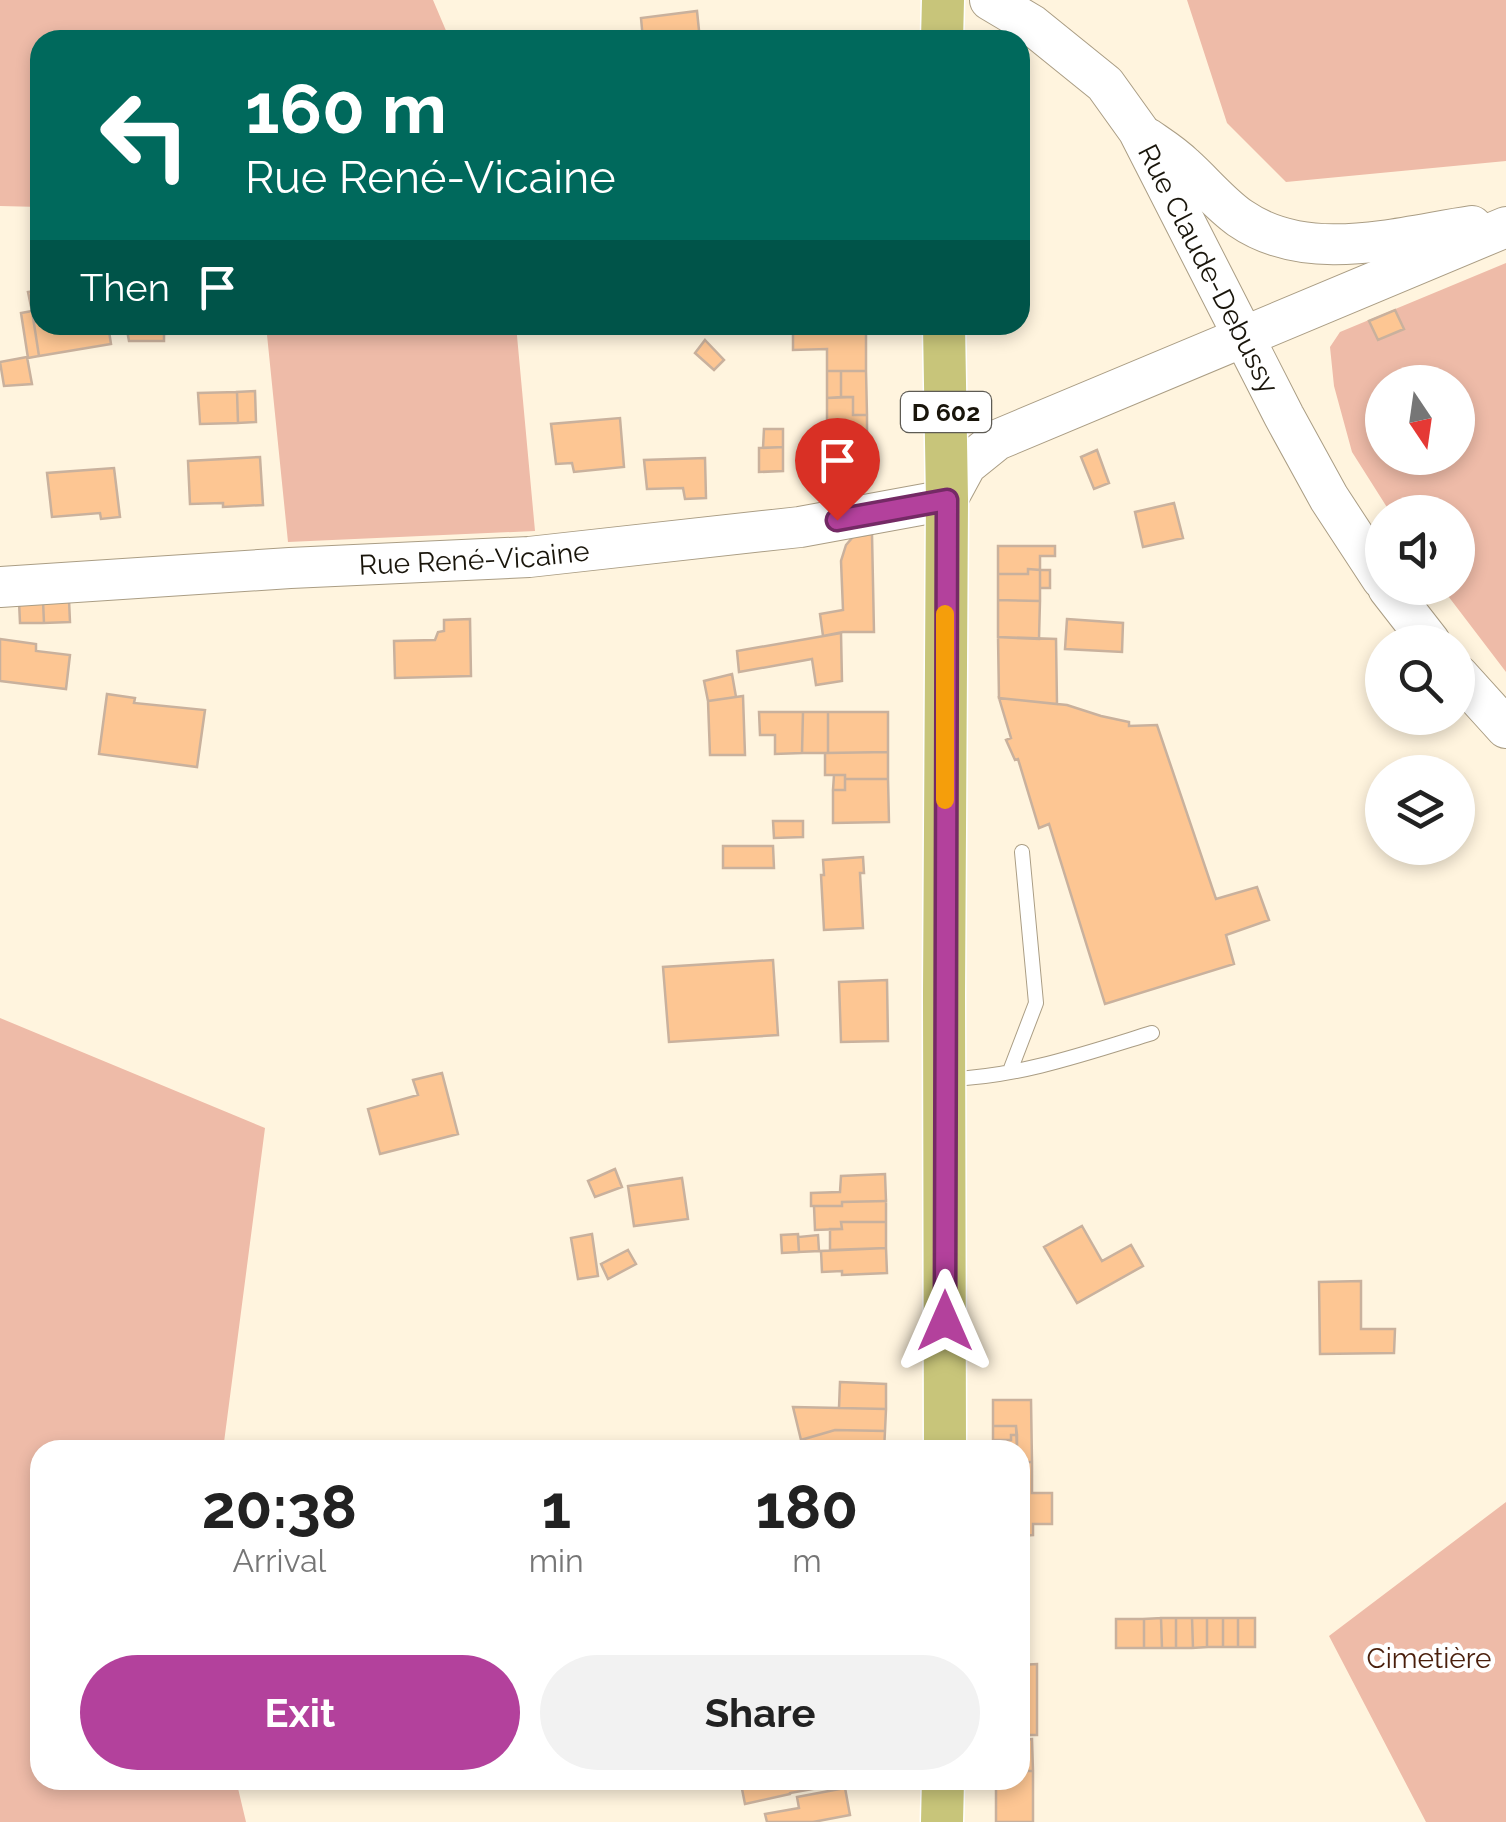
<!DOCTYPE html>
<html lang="en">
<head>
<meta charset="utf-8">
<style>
  body { margin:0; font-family:Raleway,sans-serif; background:#f2f2f2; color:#222; height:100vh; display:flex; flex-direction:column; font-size:38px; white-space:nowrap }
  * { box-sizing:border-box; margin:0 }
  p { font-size:32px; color:#767676 }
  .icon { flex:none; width:55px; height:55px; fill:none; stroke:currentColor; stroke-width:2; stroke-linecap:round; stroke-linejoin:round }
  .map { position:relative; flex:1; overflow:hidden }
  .side { position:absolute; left:30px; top:1440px; width:1000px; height:350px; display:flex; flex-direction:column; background:#fff; border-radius:30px; box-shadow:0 5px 15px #0003 }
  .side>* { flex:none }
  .guide { position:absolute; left:30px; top:30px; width:1000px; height:305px; border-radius:30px; box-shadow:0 5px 15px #0003; background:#00695c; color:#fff; overflow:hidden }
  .needle { width:65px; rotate:167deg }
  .tools { position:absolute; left:1365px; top:365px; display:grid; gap:20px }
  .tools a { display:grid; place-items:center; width:110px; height:110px; border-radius:50%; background:#fff; box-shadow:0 5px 15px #0003; font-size:50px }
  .pin { position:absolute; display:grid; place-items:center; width:85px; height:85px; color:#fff; margin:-102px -42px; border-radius:50% 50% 50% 0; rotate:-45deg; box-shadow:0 0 10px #0007 }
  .pin .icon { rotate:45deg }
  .me { position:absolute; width:110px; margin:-55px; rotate:0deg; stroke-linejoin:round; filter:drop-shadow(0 0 8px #0008) }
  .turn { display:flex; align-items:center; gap:35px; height:210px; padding:0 50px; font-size:45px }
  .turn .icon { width:130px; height:130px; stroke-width:2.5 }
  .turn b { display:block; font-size:70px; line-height:85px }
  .then { display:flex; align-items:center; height:95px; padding:0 50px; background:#0003; gap:20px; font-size:38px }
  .eta { display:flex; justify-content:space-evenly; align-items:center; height:170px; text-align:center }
  .eta b { font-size:60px; font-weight:700; line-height:70px }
  .cta { display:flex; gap:20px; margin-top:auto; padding:20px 50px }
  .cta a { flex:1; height:115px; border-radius:60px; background:#b3419c; color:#fff; font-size:40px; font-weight:700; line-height:115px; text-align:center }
  .cta a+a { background:#f2f2f2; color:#222 }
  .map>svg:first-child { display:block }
</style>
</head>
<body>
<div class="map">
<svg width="1506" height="1822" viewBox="0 0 1506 1822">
  <rect width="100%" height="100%" fill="#fff4de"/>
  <path fill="#eebba8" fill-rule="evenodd" d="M 0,0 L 433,0 L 450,40 L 40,40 L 40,207 L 0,206 Z
    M 1187,0 L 1506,0 L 1506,161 L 1286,182 L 1227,123 Z
    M 1506,263 L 1506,672 L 1442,588 L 1458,588 L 1458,512 L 1390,512 L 1352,452 L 1334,386 L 1330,347 L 1340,332 ZM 1382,382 L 1458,382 L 1458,458 L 1382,458 Z
    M 266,325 L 516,325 L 535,531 L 288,542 Z
    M 0,1018 L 265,1128 L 223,1450 L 40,1450 L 40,1780 L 236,1780 L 246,1822 L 0,1822 Z
    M 1506,1502 L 1506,1822 L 1426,1822 L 1329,1636 Z"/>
  <path fill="#fdc693" stroke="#c9b19d" stroke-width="2.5" d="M 697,11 L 700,40 L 643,40 L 641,18 Z
    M 40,290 L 40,310 L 32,311 L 28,292 Z
    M 40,310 L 40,325 L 108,325 L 111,344 L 39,356 L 32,311 Z
    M 1395,310 L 1404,329 L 1378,340 L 1369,321 Z
    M 32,311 L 39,356 L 28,358 L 21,313 Z
    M 126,325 L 212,325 L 212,331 L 164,334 L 164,341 L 129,341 Z
    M 793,325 L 866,325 L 866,371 L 827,371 L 827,349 L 793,350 Z
    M 705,340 L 724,360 L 714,370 L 695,353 Z
    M 27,357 L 32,384 L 4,386 L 0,362 Z
    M 827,371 L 841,371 L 841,397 L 827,398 Z
    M 841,371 L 866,371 L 867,415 L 853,415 L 853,397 L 841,397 Z
    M 255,391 L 256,422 L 238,423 L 237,392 Z
    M 237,392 L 238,423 L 200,424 L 198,393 Z
    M 853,397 L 853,415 L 867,415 L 867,454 L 827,454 L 827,398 Z
    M 620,418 L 624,467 L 574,472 L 572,463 L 556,464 L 551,424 Z
    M 764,429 L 783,429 L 783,447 L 763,448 Z
    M 783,447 L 783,471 L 759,472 L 759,448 Z
    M 1097,450 L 1109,483 L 1094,489 L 1081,457 Z
    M 819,454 L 867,454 L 867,485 L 819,487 Z
    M 260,457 L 263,505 L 223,507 L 223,503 L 190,504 L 188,461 Z
    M 705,458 L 706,498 L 685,499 L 683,488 L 647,489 L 644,460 Z
    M 114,468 L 120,517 L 101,519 L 100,513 L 52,517 L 47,473 Z
    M 1174,503 L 1183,538 L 1143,547 L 1135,512 Z
    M 872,534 L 874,632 L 843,632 L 823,636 L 820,614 L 843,610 L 841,561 L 846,545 L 853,537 Z
    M 998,546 L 1055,546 L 1055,556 L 1040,556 L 1040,570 L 1028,569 L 1028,574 L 998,574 Z
    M 1028,569 L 1040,570 L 1040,601 L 998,600 L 998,574 L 1028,574 Z
    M 1040,570 L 1050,570 L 1050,588 L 1040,588 Z
    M 69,600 L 70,622 L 44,623 L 43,601 Z
    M 998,600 L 1040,601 L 1039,639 L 998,637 Z
    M 19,601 L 43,601 L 44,623 L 20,623 Z
    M 470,619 L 471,676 L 395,678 L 394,641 L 435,640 L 438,632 L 444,631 L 444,620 Z
    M 1067,619 L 1123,623 L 1122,652 L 1065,649 Z
    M 841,633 L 842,681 L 816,685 L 812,659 L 739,672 L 737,651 Z
    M 998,637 L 1056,639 L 1057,704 L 999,698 Z
    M 0,639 L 36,644 L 36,651 L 70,655 L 66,689 L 0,681 Z
    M 732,674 L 736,697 L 708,701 L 704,681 Z
    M 107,694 L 135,698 L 134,703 L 205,710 L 197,767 L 99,754 Z
    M 743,696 L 745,755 L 710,755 L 708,701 Z
    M 999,698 L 1067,705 L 1101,716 L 1129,722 L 1129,726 L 1157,725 L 1216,899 L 1257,887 L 1269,920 L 1226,935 L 1234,964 L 1105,1004 L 1049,824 L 1039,828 L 1018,759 L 1015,760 L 1006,740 L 1011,738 Z
    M 759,712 L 803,712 L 802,753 L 775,754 L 775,735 L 760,735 Z
    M 803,712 L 828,712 L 828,753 L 802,753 Z
    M 828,712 L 888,712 L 888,752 L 828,753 Z
    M 888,752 L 888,779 L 845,779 L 845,775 L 825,775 L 825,753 Z
    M 834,775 L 845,775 L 845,790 L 833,790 Z
    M 845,779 L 888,779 L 889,822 L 833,823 L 833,790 L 845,790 Z
    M 773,821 L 803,821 L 803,837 L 774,838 Z
    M 723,846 L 773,846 L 774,868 L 723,868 Z
    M 863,857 L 864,873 L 860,873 L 863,928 L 824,930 L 821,875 L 824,875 L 823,860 Z
    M 773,960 L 778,1035 L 669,1042 L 663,967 Z
    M 887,980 L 888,1041 L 841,1042 L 839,982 Z
    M 442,1073 L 458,1134 L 380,1154 L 368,1109 L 418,1095 L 413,1080 Z
    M 615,1169 L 622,1187 L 595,1197 L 588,1181 Z
    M 885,1174 L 886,1201 L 842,1202 L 842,1206 L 811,1206 L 811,1193 L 840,1192 L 841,1176 Z
    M 682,1178 L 688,1219 L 634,1226 L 628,1186 Z
    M 886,1201 L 886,1222 L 841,1222 L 842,1229 L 815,1230 L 814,1206 L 842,1206 L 842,1202 Z
    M 841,1222 L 886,1222 L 886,1248 L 830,1250 L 830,1229 L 842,1229 Z
    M 1082,1226 L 1102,1261 L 1131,1245 L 1143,1266 L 1077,1303 L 1044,1247 Z
    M 592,1234 L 598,1276 L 578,1279 L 571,1238 Z
    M 798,1234 L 799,1252 L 782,1253 L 781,1235 Z
    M 818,1235 L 819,1251 L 799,1252 L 798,1237 Z
    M 886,1248 L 887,1273 L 842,1275 L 842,1271 L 822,1272 L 821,1251 Z
    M 628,1250 L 636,1264 L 608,1279 L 601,1264 Z
    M 1361,1281 L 1361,1329 L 1395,1329 L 1394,1353 L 1320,1354 L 1319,1282 Z
    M 840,1382 L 886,1384 L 886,1409 L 839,1408 Z
    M 993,1400 L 1031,1400 L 1032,1462 L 1020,1462 L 1020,1450 L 1017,1450 L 1016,1426 L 993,1426 Z
    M 793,1407 L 886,1409 L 885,1431 L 835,1430 L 801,1440 Z
    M 993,1426 L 1016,1426 L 1017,1435 L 1011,1435 L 1011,1440 L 993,1440 Z
    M 835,1430 L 885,1431 L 884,1450 L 803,1450 L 801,1440 Z
    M 1011,1435 L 1017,1435 L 1017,1450 L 993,1450 L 993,1440 L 1011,1440 Z
    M 1020,1462 L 1032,1462 L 1032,1493 L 1052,1493 L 1052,1524 L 1033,1524 L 1033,1535 L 1020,1536 Z
    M 1161,1618 L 1162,1648 L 1144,1648 L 1144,1619 Z
    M 1161,1618 L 1176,1618 L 1176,1648 L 1162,1648 Z
    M 1176,1618 L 1192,1618 L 1193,1648 L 1176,1648 Z
    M 1192,1618 L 1207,1618 L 1207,1647 L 1193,1648 Z
    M 1207,1618 L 1223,1618 L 1223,1647 L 1207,1647 Z
    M 1223,1618 L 1238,1618 L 1238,1647 L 1223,1647 Z
    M 1238,1618 L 1255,1618 L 1255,1647 L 1238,1647 Z
    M 1116,1619 L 1144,1619 L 1144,1648 L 1116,1648 Z
    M 1037,1664 L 1037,1735 L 1020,1735 L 1020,1665 Z
    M 1032,1739 L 1033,1771 L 1020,1771 L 1020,1740 Z
    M 1020,1771 L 1033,1771 L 1033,1822 L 996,1822 L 996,1780 L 1020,1780 Z
    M 762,1780 L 863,1780 L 790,1793 L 790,1794 L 745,1804 L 742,1789 L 762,1785 Z
    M 845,1788 L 850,1815 L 813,1822 L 767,1822 L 765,1814 L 799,1808 L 797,1797 Z"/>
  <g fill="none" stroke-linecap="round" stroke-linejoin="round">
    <g stroke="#aa9d84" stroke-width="16">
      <path id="lane" d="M 1010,1071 L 1036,1003 L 1022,852
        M 950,1079 C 1018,1077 1087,1053 1152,1033"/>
    </g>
    <g stroke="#aa9d84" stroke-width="42">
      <g id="secondary">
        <path id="s1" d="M 990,0 L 1032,25 L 1105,84 L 1138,130 L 1284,416 L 1329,498 L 1382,579"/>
        <path d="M 1147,138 C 1160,147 1173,155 1184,166 C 1203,183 1220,204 1240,218 C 1308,265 1397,237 1472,226"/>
        <path id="s2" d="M 0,587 L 290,568 L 529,557 L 800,527 L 947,500 L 966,465 L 997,440 L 1506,227"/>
        <path d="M 1388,588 L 1430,642"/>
        <path d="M 1458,675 L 1506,728"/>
      </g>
    </g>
    <g stroke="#fff" stroke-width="45">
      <path id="primary" d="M 942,40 L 943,0
        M 944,325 L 947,500 L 944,995 L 945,1450
        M 942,1822 L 943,1780"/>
    </g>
    <use href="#lane" stroke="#fff" stroke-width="14"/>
    <use href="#secondary" stroke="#fff" stroke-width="40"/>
    <use href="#primary" stroke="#c8c57a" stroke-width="42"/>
  </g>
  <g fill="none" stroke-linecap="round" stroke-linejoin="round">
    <g stroke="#742a65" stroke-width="25">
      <path id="route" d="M 837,520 L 947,500 L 945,1321"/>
    </g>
    <use href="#route" stroke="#b3419c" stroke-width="18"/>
    <path stroke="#f59e0b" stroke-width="18" d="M 945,800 L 945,614"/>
  </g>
  <g text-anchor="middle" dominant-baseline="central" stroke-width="9" stroke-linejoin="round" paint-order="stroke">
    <rect fill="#fff" stroke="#5e5b54" stroke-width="2.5" x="901" y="392" width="90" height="40" rx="8"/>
    <g font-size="25" font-weight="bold" fill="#19150b">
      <text x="946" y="412">D 602</text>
    </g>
    <g font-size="28" fill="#19150b" stroke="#fff">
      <text stroke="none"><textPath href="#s1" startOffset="355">Rue Claude-Debussy</textPath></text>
      <text stroke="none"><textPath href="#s2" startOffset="475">Rue René-Vicaine</textPath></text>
    </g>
    <g font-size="28" fill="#4a1f0c" stroke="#fff">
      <text x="1429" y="1658">Cimetière</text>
    </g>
  </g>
</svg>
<div class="tools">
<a><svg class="needle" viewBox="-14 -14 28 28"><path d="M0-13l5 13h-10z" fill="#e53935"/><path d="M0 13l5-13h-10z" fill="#767676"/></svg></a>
<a><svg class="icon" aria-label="sound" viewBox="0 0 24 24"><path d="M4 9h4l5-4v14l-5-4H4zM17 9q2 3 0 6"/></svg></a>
<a><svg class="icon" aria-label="search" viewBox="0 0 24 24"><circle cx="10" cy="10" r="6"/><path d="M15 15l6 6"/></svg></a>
<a><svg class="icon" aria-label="layers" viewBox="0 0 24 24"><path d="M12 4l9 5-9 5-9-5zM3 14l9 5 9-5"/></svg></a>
</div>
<div class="pin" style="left:837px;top:520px;background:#d93025"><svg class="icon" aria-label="arrive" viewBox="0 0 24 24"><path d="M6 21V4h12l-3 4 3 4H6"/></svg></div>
<svg class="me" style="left:945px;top:1321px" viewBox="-20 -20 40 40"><path d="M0-17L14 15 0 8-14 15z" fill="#b3419c" stroke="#fff" stroke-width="4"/></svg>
<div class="guide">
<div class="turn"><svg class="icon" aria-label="left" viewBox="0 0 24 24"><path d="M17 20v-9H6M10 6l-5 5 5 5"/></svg><div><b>160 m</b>Rue René-Vicaine</div></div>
<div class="then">Then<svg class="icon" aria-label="arrive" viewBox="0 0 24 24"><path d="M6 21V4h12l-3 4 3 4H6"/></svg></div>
</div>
<section class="side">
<div class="eta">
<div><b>20:38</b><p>Arrival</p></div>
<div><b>1</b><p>min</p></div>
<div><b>180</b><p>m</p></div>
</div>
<div class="cta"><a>Exit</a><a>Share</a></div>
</section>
</div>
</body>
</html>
